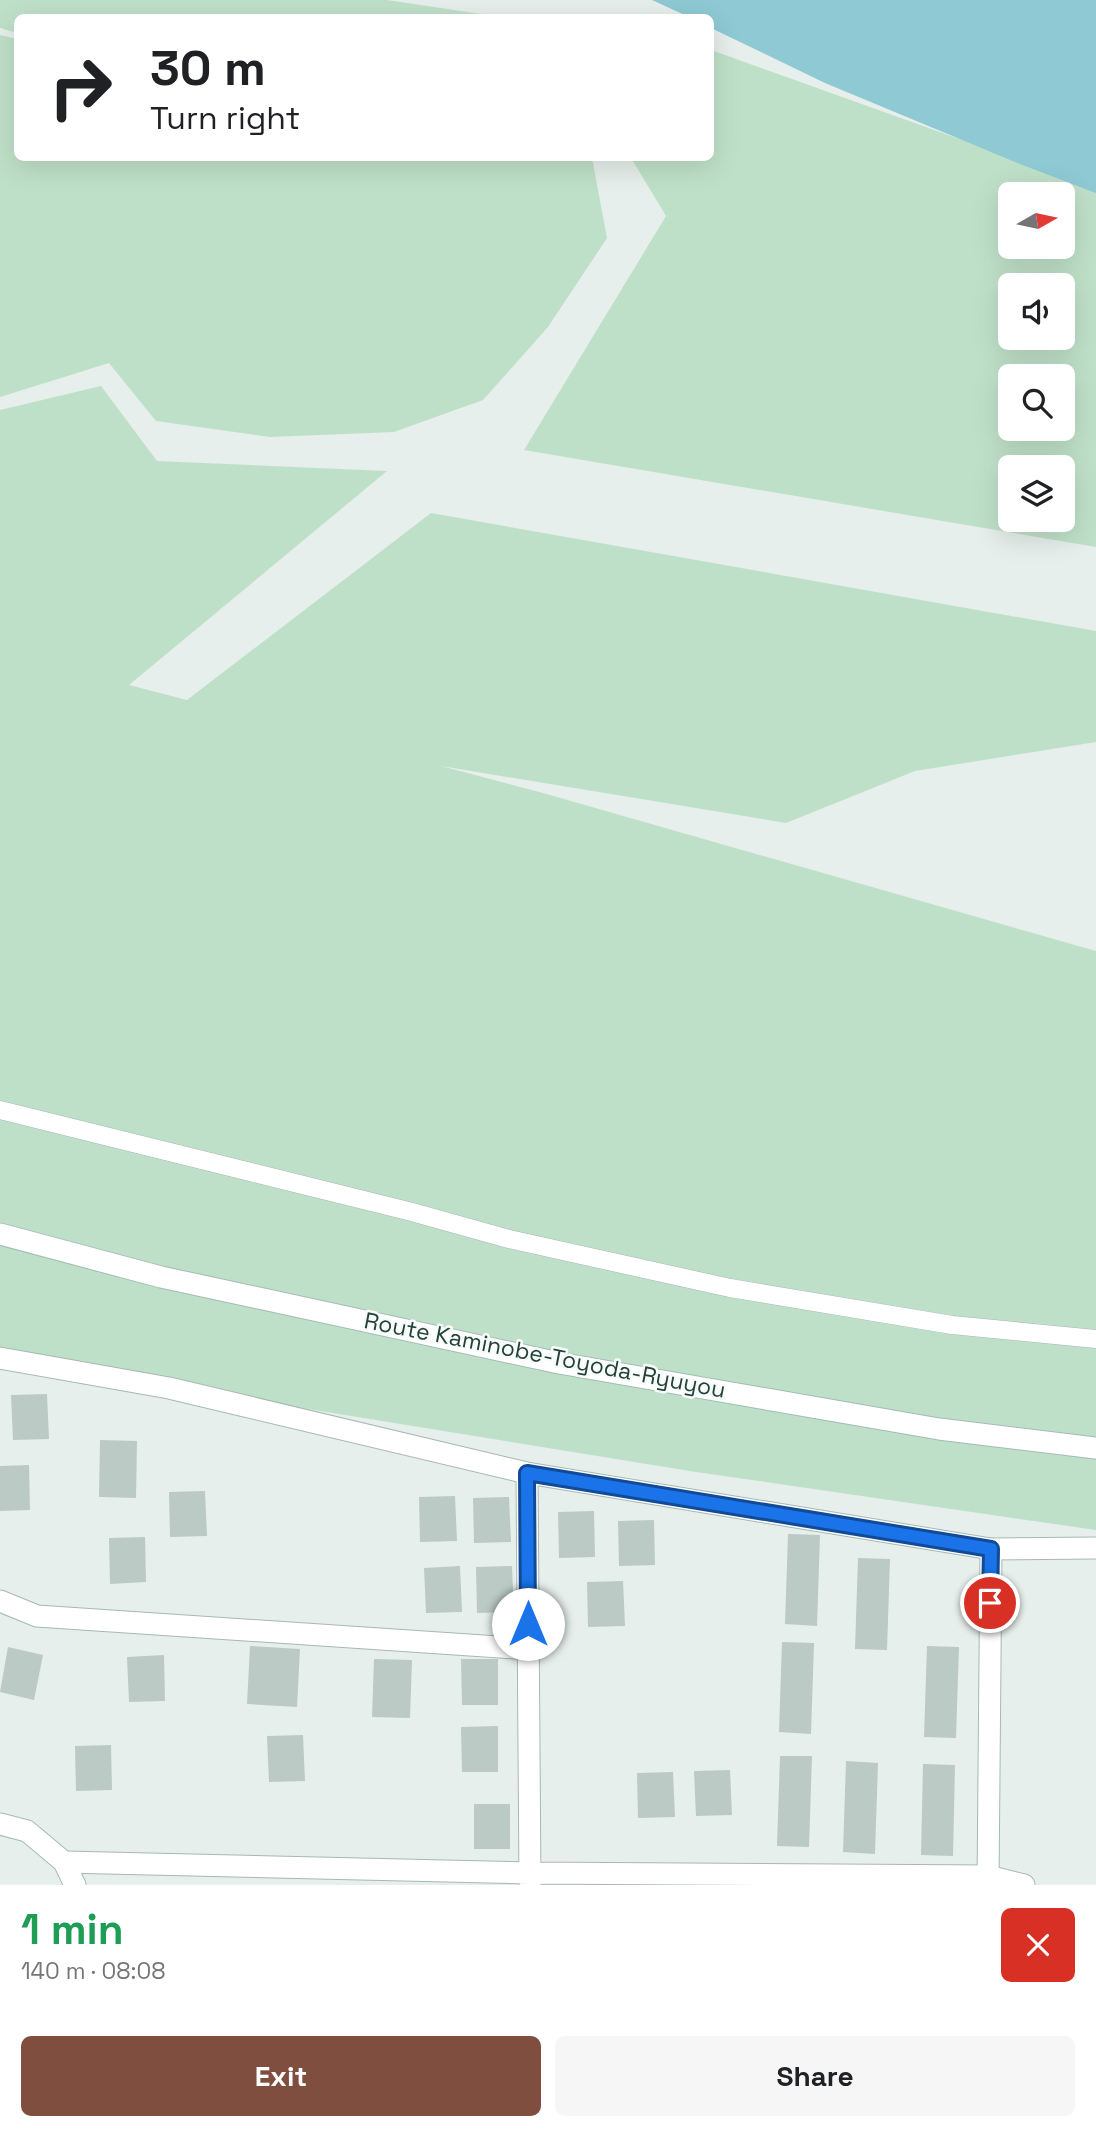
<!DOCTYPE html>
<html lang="en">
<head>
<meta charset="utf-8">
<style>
  body { margin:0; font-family:"Space Grotesk",sans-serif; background:#f6f6f6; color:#202124; height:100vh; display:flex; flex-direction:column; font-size:26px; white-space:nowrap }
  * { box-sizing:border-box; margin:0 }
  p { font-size:23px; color:#757577 }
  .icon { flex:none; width:38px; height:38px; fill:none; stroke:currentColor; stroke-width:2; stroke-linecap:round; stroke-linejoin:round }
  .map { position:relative; height:1885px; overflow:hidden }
  .panel { display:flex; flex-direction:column; background:#fff; flex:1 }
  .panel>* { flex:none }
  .hud { position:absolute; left:14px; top:14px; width:700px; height:147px; border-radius:10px; box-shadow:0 7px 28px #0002; background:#fff; color:#202124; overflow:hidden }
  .needle { width:46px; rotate:81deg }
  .buttons { position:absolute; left:998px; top:182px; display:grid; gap:14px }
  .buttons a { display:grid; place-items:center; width:77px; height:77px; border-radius:10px; background:#fff; box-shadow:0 7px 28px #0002; font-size:35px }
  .pin { position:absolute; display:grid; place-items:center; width:60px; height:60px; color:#fff; margin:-30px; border:4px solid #fff; border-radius:50%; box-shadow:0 2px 7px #0007 }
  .me { position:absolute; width:77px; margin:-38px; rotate:0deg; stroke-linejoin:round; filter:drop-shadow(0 0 5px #0008) }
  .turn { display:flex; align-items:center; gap:24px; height:147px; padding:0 21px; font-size:32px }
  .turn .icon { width:91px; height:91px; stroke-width:2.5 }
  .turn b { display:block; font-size:49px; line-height:60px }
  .round { display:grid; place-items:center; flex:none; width:74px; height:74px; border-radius:10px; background:#f6f6f6 }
  .overview { display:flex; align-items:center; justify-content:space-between; height:119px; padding:0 21px }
  h1 { font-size:42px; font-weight:700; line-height:52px; color:#1e9e55 }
  .primary-button { display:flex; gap:14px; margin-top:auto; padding:14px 21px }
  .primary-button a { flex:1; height:80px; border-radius:10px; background:#7f4e3f; color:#fff; font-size:28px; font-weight:700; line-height:80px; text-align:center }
  .primary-button a+a { background:#f6f6f6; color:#202124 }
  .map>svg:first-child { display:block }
</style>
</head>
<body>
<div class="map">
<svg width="1096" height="1885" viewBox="0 0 1096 1885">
  <rect width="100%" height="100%" fill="#e6efeb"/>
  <path fill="#bfe0c8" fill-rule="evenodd" d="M 0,0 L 387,0 L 481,14 L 484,17 L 18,18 L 17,33 L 0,28 Z
    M 0,35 L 17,39 L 18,158 L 592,158 L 607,238 L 548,327 L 483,400 L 394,432 L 270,437 L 156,421 L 109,363 L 0,397 Z
    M 711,50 L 1096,188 L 1096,547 L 524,450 L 666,216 L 631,158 L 710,158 ZM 1010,194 L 1062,194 L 1062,247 L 1010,247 ZM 1010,285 L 1062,285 L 1062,338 L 1010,338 ZM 1010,376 L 1062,376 L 1062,429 L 1010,429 ZM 1010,467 L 1062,467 L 1062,520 L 1010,520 Z
    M 101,386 L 157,461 L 387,471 L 129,685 L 187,700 L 431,513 L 1096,631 L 1096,742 L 915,771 L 786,823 L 441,766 L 543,793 L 1096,951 L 1096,1530 L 696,1472 L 0,1359 L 0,410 Z"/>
  <path fill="#8ec9d4" d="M 652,0 L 1096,0 L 1096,193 L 1015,162 L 825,83 L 711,28 L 710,18 L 689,17 Z"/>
  <path fill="#bbcac4" d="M 47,1394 L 49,1439 L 13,1440 L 11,1395 Z
    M 100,1440 L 137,1441 L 136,1498 L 99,1497 Z
    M 29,1465 L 30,1510 L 0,1511 L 0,1466 Z
    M 205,1491 L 207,1536 L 170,1537 L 169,1492 Z
    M 455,1496 L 457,1541 L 420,1542 L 419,1497 Z
    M 509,1497 L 511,1542 L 474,1543 L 473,1498 Z
    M 594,1511 L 595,1557 L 559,1558 L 558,1512 Z
    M 654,1520 L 655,1565 L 619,1566 L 618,1521 Z
    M 788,1534 L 820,1535 L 817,1626 L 785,1624 Z
    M 145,1537 L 146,1582 L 110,1584 L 109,1538 Z
    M 858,1558 L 890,1559 L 887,1650 L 855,1649 Z
    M 460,1566 L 462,1612 L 426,1613 L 424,1568 Z
    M 512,1566 L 514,1612 L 477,1613 L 476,1567 Z
    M 623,1581 L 625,1626 L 588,1627 L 587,1582 Z
    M 782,1642 L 814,1643 L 811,1734 L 779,1732 Z
    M 250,1646 L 300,1649 L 297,1707 L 247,1704 Z
    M 927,1646 L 959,1647 L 956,1738 L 924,1737 Z
    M 8,1647 L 43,1655 L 34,1700 L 0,1692 Z
    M 164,1655 L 165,1701 L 129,1702 L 127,1657 Z
    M 374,1659 L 412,1660 L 410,1718 L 372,1717 Z
    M 461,1659 L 498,1659 L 498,1705 L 462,1705 Z
    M 498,1726 L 498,1772 L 462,1772 L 461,1727 Z
    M 303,1735 L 305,1781 L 269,1782 L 267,1736 Z
    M 111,1745 L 112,1790 L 76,1791 L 75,1746 Z
    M 780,1756 L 812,1756 L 809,1847 L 777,1846 Z
    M 846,1761 L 878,1763 L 875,1854 L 843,1852 Z
    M 923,1764 L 955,1765 L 953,1856 L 921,1855 Z
    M 730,1770 L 732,1815 L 696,1816 L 694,1771 Z
    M 673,1772 L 675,1817 L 638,1818 L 637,1773 Z
    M 474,1804 L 510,1804 L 510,1849 L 474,1849 Z"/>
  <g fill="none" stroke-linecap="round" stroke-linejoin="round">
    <g stroke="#a8b8b2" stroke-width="19">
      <path id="lane" d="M 0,1110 L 412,1212 L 509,1239 L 730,1288 L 952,1325 L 1096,1339"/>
    </g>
    <g stroke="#a8b8b2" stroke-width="23">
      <path id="street" d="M 0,1358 L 169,1388 L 527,1473 L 991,1549 L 1096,1548
        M 527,1473 L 530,1884
        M 0,1601 L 37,1616 L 529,1649
        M 64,1862 L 531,1873 L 988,1876 L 1024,1885"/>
    </g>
    <g stroke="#a4bbb3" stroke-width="23">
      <path id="secondary" d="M 0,1234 L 161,1277 L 559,1363 L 939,1429 L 1096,1448
        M 0,1824 L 27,1831 L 64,1862 L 75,1885
        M 988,1885 L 991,1549"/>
    </g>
    <use href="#lane" stroke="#fff" stroke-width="18"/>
    <use href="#street" stroke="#fff" stroke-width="21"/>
    <use href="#secondary" stroke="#fff" stroke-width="21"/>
  </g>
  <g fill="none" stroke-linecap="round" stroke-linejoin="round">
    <g stroke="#114b97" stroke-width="18">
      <path id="route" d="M 528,1624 L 527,1473 L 991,1549 L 990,1603"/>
    </g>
    <use href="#route" stroke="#1a73e8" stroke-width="12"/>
  </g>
  <g text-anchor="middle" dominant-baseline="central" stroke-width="5" stroke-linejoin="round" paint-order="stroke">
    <g font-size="23" fill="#24423a" stroke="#f7fbf9">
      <text transform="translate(545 1355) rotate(11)">Route Kaminobe-Toyoda-Ryuyou</text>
    </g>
  </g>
</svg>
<div class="buttons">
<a><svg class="needle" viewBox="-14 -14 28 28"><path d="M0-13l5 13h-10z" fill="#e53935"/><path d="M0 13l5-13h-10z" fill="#757577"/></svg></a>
<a><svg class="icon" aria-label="sound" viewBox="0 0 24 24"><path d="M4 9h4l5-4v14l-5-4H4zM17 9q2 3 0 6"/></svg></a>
<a><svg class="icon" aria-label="search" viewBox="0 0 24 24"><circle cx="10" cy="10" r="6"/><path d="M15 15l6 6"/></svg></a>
<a><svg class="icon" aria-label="layers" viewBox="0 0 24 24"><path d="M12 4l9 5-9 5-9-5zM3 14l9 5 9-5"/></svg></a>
</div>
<div class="pin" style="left:990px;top:1603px;background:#d93025"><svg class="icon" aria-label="arrive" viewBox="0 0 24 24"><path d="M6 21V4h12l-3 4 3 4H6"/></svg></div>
<svg class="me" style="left:528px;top:1624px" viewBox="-20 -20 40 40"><circle r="19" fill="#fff"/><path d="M0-13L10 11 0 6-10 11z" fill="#1a73e8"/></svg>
<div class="hud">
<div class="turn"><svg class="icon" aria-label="right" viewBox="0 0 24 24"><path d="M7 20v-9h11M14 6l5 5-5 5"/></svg><div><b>30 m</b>Turn right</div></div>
</div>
</div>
<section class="panel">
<div class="overview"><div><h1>1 min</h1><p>140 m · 08:08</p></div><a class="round" style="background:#d93025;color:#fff"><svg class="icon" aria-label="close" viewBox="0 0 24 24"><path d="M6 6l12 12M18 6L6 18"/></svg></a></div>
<div class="primary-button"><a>Exit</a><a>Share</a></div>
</section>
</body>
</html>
